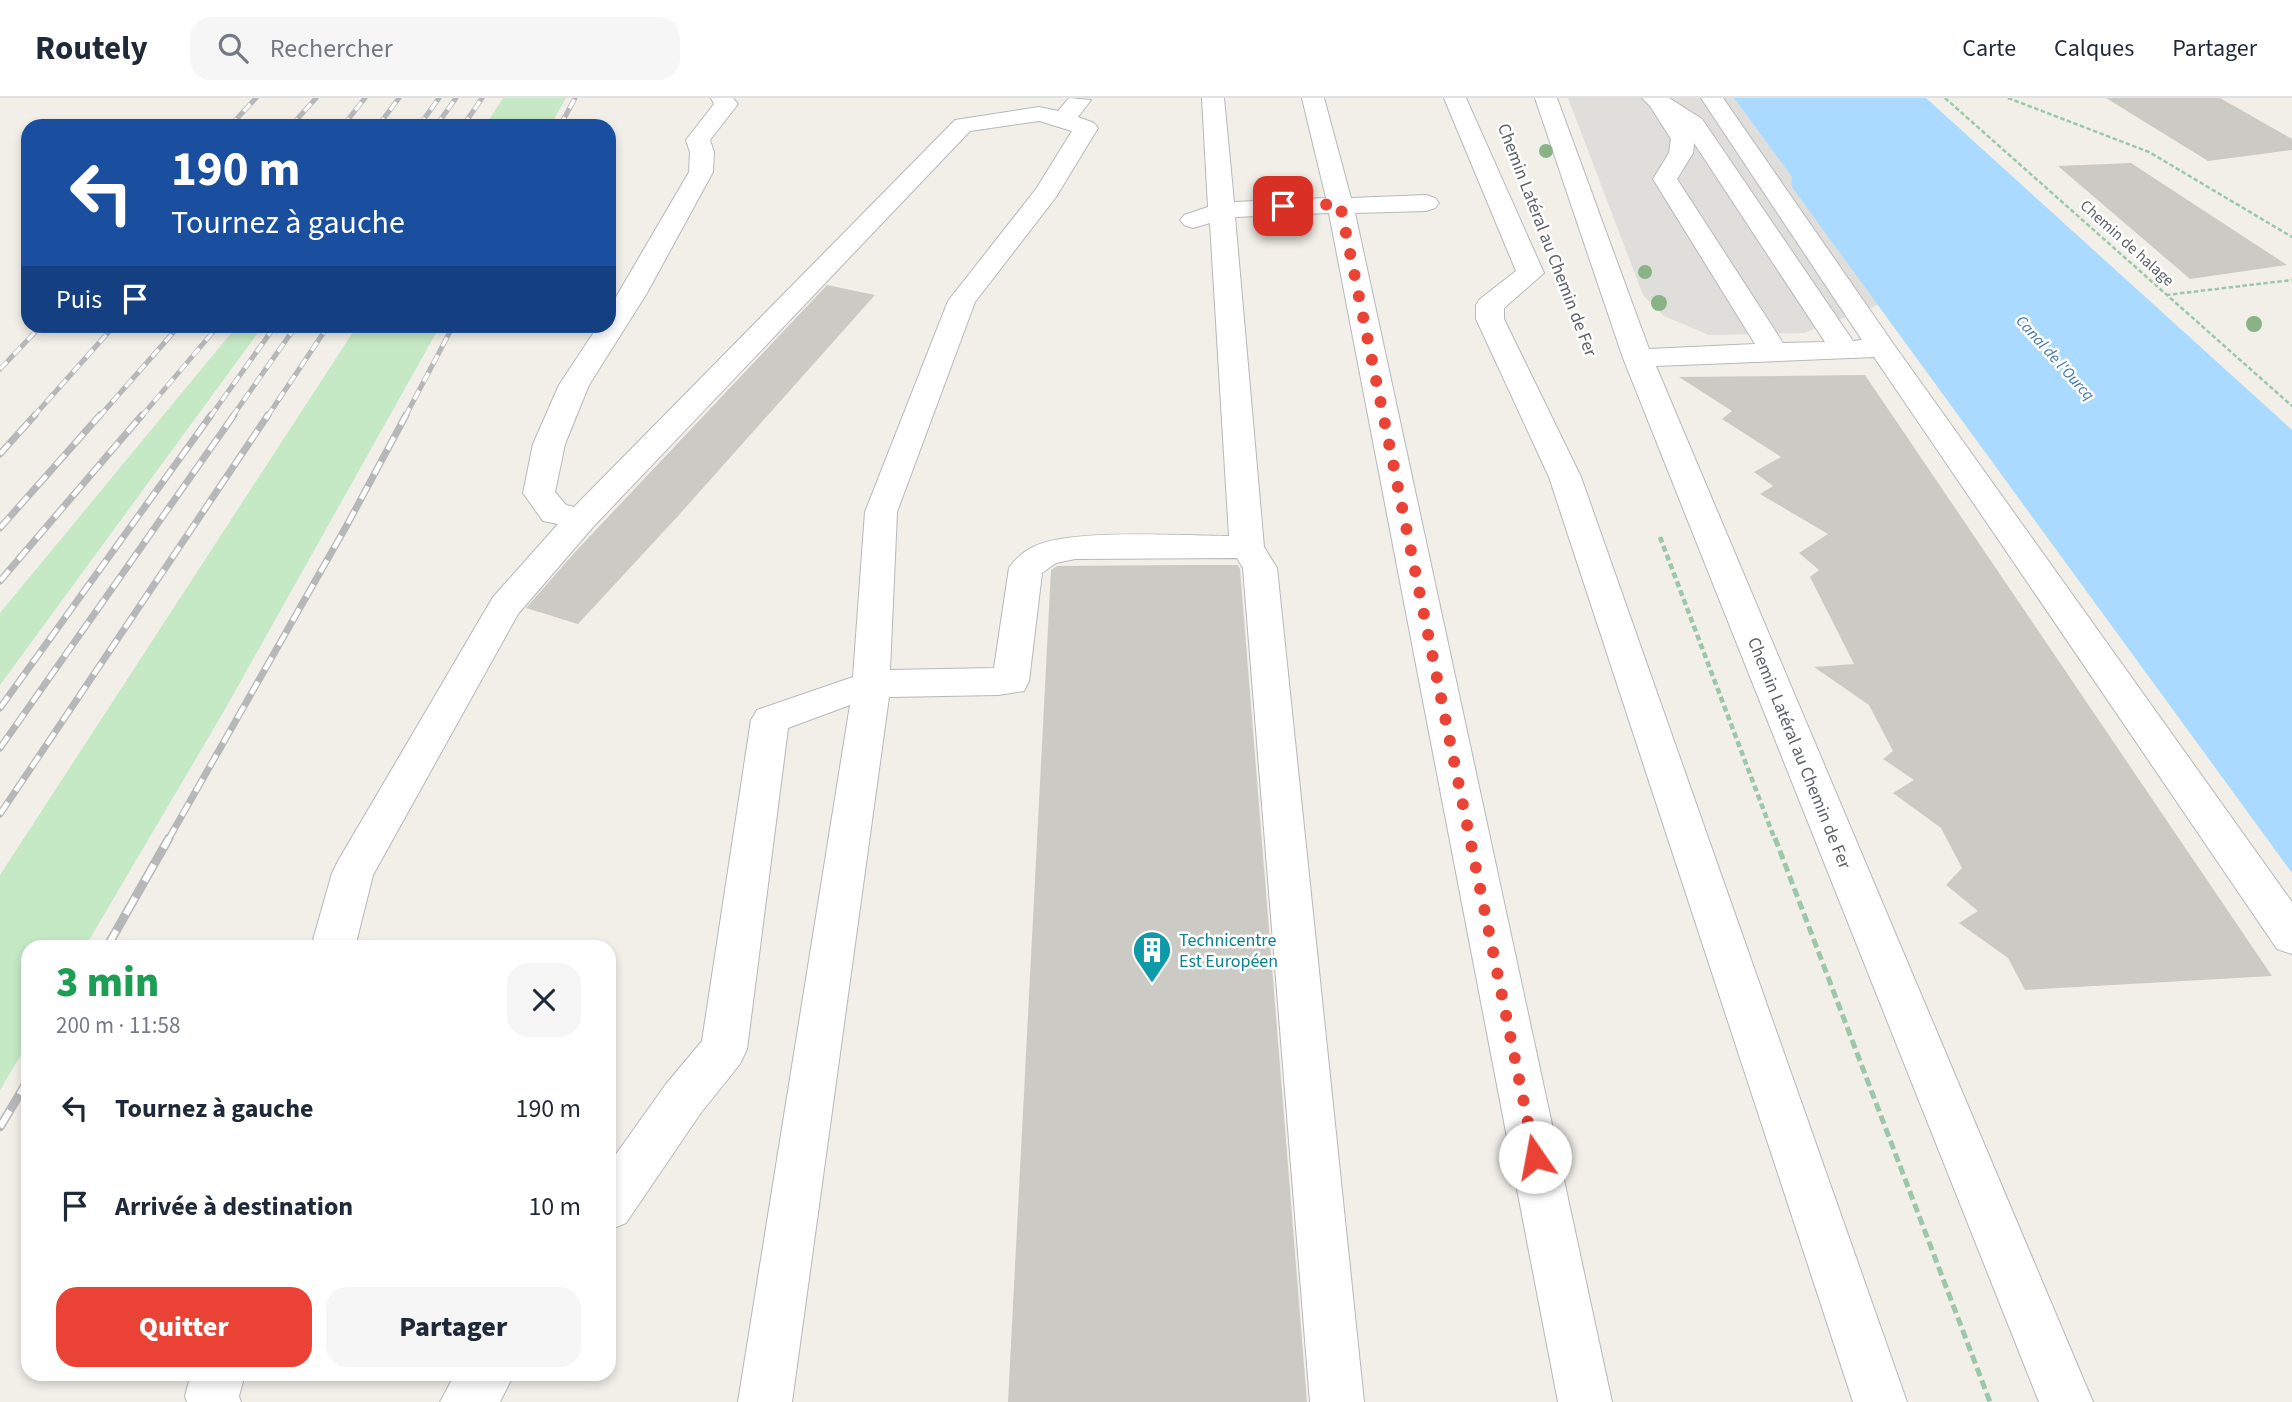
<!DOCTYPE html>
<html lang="fr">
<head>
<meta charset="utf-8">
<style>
  body { margin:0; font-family:"Source Sans 3",sans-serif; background:#f6f6f7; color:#1f2937; height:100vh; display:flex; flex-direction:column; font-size:26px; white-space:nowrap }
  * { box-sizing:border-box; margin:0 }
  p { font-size:23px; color:#747a83 }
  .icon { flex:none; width:38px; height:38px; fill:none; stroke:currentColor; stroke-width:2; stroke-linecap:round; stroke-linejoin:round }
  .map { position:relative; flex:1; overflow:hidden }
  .sheet { position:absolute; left:21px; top:842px; width:595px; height:441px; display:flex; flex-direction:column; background:#fff; border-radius:21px; box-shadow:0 4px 10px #0003 }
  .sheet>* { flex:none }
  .hud { position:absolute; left:21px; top:21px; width:595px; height:214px; border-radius:21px; box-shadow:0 4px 10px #0003; background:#1a4fa0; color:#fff; overflow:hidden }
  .pin { position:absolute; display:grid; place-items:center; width:60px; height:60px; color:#fff; margin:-30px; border-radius:14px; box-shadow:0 4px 10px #0006 }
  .me { position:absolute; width:77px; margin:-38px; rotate:348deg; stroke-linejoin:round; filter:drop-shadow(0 0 5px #0008) }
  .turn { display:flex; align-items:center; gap:24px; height:147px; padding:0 35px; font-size:32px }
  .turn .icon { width:91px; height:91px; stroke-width:2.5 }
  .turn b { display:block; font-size:49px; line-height:60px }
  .then { display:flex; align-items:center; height:66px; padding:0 35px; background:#0003; gap:14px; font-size:26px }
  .round { display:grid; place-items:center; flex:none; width:74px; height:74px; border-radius:21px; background:#f6f6f7 }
  .summary { display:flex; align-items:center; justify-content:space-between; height:119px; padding:0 35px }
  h1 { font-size:42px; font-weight:800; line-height:52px; color:#1e9e55 }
  .cta { display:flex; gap:14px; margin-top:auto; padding:14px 35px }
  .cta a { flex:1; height:80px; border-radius:21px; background:#ea4335; color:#fff; font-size:28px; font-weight:800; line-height:80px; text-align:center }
  .cta a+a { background:#f6f6f7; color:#1f2937 }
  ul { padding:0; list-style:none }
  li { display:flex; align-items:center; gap:21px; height:98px; padding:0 35px }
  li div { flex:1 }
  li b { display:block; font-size:26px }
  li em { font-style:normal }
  header { display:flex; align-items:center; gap:42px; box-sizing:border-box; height:98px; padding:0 35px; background:#fff; border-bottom:2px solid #e0e1e3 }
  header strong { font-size:33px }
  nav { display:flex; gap:38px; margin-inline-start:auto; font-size:24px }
  .search { width:490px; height:63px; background:#f6f6f7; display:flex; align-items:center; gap:18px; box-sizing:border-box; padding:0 24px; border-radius:21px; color:#747a83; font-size:26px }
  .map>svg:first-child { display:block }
</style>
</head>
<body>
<header>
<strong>Routely</strong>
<div class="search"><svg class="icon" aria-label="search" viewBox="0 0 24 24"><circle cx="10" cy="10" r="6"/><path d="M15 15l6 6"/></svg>Rechercher</div>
<nav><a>Carte</a><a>Calques</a><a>Partager</a></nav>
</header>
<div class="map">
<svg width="2292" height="1304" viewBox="0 0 2292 1304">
  <rect width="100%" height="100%" fill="#f1efe8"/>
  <path fill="#e0deda" d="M 1568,0 L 1734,0 L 1792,79 L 1791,88 L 1878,207 L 1804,235 L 1709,237 L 1664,218 L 1643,197 Z"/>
  <path fill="#c5e8c5" d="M 503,0 L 566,0 L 550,28 L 485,28 Z
    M 237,228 L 263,228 L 0,587 L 0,515 Z
    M 357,228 L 440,228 L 224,613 L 85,849 L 28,849 L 28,945 L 0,992 L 0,777 Z"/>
  <path fill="#aadaff" d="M 1734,0 L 1926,0 L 2292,332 L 2292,775 L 1791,88 L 1792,79 Z"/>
  <path fill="#cccac5" d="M 2106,0 L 2220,0 L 2292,41 L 2292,52 L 2208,63 Z
    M 2131,65 L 2287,167 L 2190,181 L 2058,68 Z
    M 827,187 L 875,197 L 678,418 L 578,526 L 526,510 L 576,453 Z
    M 1865,277 L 2272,878 L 2025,892 L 2008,860 L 1959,825 L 1978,813 L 1946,787 L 1962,770 L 1941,730 L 1893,695 L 1914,682 L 1883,661 L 1893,653 L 1869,607 L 1814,569 L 1854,566 L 1810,479 L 1819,472 L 1799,455 L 1828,436 L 1760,396 L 1773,388 L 1754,374 L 1781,359 L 1722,321 L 1732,313 L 1679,279 Z
    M 1184,467 L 1238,467 L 1240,471 L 1307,1304 L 1008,1304 L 1051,472 L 1057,468 Z"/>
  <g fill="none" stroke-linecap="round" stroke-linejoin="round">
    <g stroke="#b5b8bc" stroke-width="2">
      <path id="minor" d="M 711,0 L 733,0 L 738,6 L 710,42 L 714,54 L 713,74 L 647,195 L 589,287 L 565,346 L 555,394 L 566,407 L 574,409 L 955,22 L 1039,9 L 1058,13 L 1069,0 L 1091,2 L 1078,19 L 1094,25 L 1098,30 L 1056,99 L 975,204 L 897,414 L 890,572 L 994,570 L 1009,470 C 1015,461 1023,454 1033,449 C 1069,430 1185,438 1229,438 L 1210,125 L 1193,130 L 1184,127 L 1180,122 L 1184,117 L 1208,109 L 1202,0 L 1224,0 L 1234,104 L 1326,100 L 1302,0 L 1324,0 L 1351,100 L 1426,97 L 1435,100 L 1439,105 L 1435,110 L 1426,113 L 1355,115 L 1612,1304 L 1558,1304 L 1329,115 L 1235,119 L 1264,449 L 1277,470 L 1364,1304 L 1310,1304 L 1243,470 L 1237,460 L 1075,461 L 1056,465 L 1042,475 L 1029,583 L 1024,593 L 998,597 L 889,599 L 792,1304 L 738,1304 L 850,607 L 788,630 L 747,951 L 740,966 L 700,1016 L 626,1125 L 609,1132 L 609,1066 L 666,986 L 702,943 L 751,622 L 757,612 L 853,579 L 865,414 L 948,203 L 1036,91 L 1072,33 L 1039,23 L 970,33 L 593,429 L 518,516 L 373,777 L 355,849 L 311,849 L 332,775 L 338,763 L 493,499 L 558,426 L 543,423 L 523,395 L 533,346 L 559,287 L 598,228 L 609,228 L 609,211 L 689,74 L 690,54 L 686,42 L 714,6 Z
        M 1444,0 L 1466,0 L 1544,175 L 1504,210 L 1504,221 L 1581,379 L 1907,1304 L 1853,1304 L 1549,379 L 1476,221 L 1476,207 L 1480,201 L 1516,173 Z
        M 1535,0 L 1557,0 L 1649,251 L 1755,246 L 1653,81 L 1669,55 L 1671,41 L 1650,8 L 1642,0 L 1669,0 L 1702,21 L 1853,243 L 1862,242 L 1701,0 L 1723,0 L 1892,244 L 2292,804 L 2292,856 L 2277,851 L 1874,259 L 1656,268 L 2093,1304 L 2039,1304 L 1623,260 ZM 1694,45 L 1825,244 L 1783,245 L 1677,81 L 1693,55 Z
        M 191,1276 L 245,1276 L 239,1298 L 241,1304 L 187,1304 L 185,1298 Z
        M 455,1276 L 514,1276 L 500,1304 L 440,1304 Z"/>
    </g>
    <path stroke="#9cc7a9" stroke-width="2.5" stroke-dasharray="4.5 2.5" stroke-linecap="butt" d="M 1945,0 L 2292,308
      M 2008,0 L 2149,54 L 2292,139
      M 2166,197 L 2292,182"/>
    <path stroke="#9cc7a9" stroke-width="4.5" stroke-dasharray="6 3.5" stroke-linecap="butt" d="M 1660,439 L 1775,742"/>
    <path stroke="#9cc7a9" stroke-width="5" stroke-dasharray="9 4.5" stroke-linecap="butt" d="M 1775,740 L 1990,1304"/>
    <use href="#minor" fill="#fff" fill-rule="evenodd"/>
    <g stroke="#b6b7b8" stroke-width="5">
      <path id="rail-far2" d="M 230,28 L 256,0
        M 291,28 L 316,0
        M 343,28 L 365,0
        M 378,28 L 399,0
        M 419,28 L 439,0
        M 436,28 L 456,0
        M 463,28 L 482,0
        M 560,28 L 575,0
        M 0,271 L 41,228
        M 33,319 L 114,228
        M 99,319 L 179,228
        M 141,319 L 218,228
        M 210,319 L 275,228
        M 232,319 L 296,228
        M 267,319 L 328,228
        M 405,319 L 453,228"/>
    </g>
    <g stroke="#b6b7b8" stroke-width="7">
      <path id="rail-far1" d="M 0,356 L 35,317
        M 0,430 L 100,317
        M 0,483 L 142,317
        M 0,610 L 211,317
        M 0,650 L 234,317
        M 0,716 L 268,317
        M 168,742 L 347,427 L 406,317"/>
    </g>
    <g stroke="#b6b7b8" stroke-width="9">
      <path id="rail" d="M 107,849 L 169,740
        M 0,1029 L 28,982"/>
    </g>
    <use href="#rail-far2" stroke="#fff" stroke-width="3.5" stroke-dasharray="10" stroke-linecap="butt"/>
    <use href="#rail-far1" stroke="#fff" stroke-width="4.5" stroke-dasharray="14" stroke-linecap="butt"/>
    <use href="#rail" stroke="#fff" stroke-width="6" stroke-dasharray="19" stroke-linecap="butt"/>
  </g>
  <g fill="#89b387">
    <circle cx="1546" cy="53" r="7"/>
    <circle cx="1645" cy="174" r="7"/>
    <circle cx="1659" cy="205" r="8"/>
    <circle cx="2254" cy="226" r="8"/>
  </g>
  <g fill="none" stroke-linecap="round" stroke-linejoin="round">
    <path stroke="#ea4335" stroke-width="12" stroke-dasharray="0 21.6" d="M 1283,108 L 1340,106 L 1535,1059"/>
  </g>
  <defs>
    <g id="building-pin" transform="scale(2.0125)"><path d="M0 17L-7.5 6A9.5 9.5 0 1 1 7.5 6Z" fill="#0f9aa8" stroke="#fff"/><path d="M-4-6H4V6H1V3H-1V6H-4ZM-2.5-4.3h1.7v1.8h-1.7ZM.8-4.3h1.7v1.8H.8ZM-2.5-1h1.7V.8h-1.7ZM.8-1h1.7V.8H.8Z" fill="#fff"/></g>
  </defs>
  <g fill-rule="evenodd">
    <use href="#building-pin" x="1152" y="852"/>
  </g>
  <g text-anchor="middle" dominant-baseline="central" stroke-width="5" stroke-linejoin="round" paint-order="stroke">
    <g font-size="16" fill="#5f6368" stroke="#fff">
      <text transform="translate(2127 145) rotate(42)">Chemin de halage</text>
    </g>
    <g font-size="16" font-style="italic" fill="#4174aa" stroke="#fff">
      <text transform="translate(2055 260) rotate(48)">Canal de l'Ourcq</text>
    </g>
    <g font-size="18" fill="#5f6368" stroke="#fff">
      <text transform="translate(1547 142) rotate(69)">Chemin Latéral au Chemin de Fer</text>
      <text transform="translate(1799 655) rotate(68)">Chemin Latéral au Chemin de Fer</text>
    </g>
    <g font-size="18" fill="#0d838f" stroke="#fff" text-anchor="start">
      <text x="1179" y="842">Technicentre<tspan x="1179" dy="21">Est Européen</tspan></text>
    </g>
  </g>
</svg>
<div class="pin" style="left:1283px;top:108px;background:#d93025"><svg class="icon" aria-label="arrive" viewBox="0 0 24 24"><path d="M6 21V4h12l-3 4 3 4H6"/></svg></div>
<svg class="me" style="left:1535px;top:1059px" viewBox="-20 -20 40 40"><circle r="19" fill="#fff"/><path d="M0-13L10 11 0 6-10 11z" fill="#ea4335"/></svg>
<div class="hud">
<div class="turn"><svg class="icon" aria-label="left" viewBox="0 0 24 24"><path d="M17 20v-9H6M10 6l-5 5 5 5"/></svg><div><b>190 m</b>Tournez à gauche</div></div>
<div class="then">Puis<svg class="icon" aria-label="arrive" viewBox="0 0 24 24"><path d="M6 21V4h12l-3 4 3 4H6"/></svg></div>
</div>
<section class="sheet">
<div class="summary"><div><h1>3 min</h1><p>200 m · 11:58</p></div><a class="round"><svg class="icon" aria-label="close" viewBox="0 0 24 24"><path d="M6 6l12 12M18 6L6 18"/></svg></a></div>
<ul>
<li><svg class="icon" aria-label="left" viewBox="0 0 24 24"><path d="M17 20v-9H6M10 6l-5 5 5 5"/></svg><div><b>Tournez à gauche</b></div><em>190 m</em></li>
<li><svg class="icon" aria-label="arrive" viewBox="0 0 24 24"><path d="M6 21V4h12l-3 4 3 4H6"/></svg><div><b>Arrivée à destination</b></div><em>10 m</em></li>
</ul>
<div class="cta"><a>Quitter</a><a>Partager</a></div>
</section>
</div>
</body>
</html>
